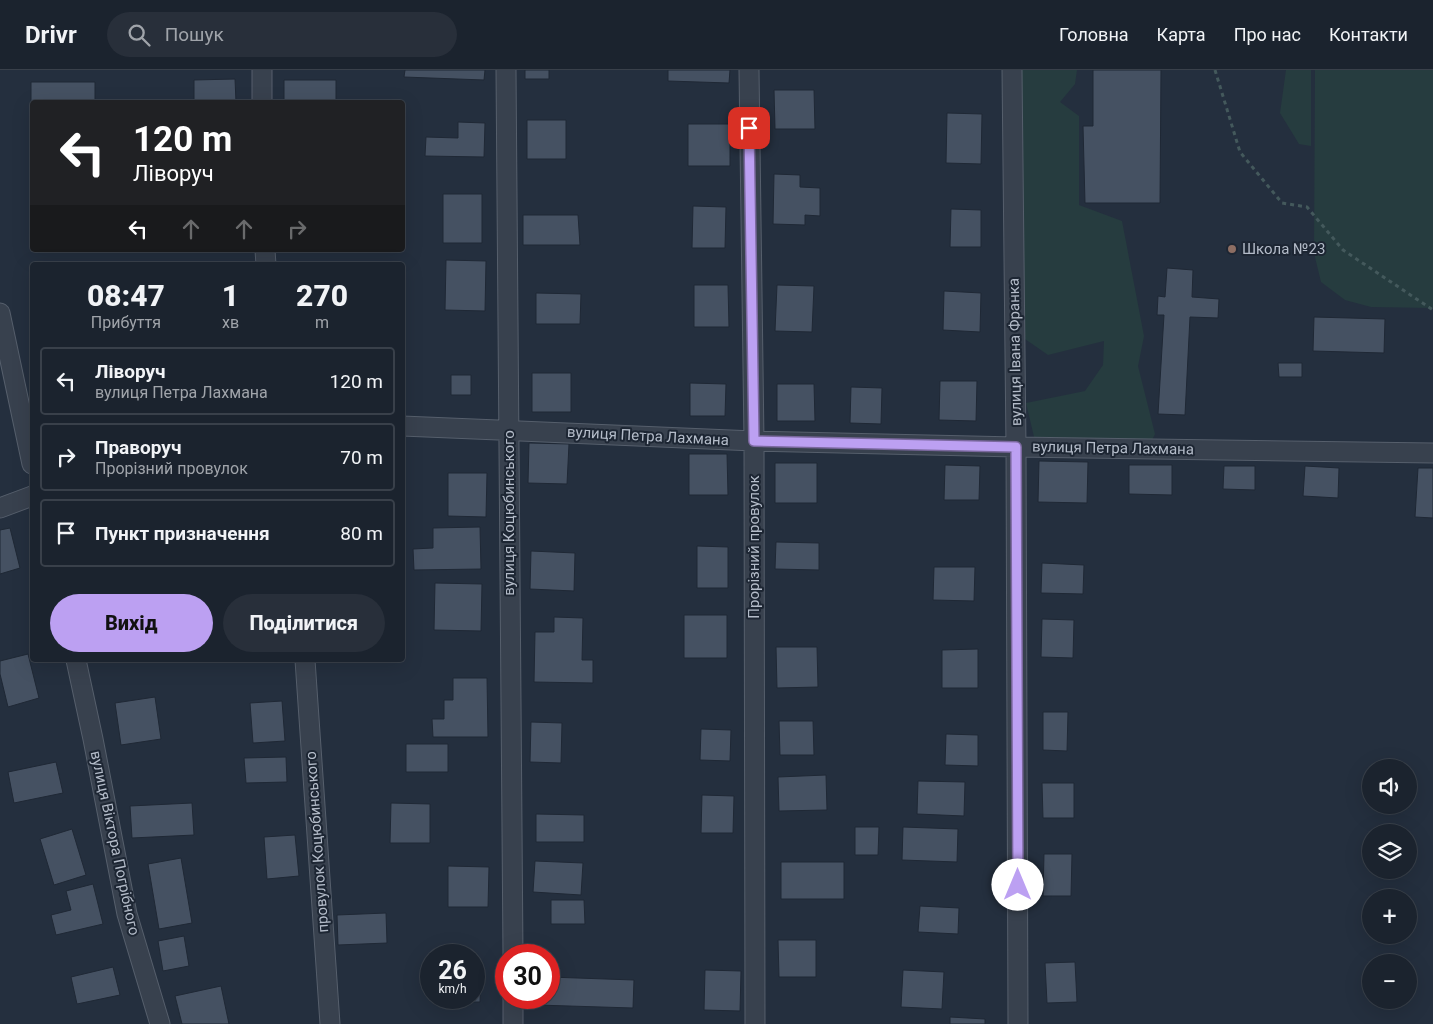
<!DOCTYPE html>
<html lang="uk">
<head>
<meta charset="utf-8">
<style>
  body { margin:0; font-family:Roboto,sans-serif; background:#282f3a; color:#f1f3f6; height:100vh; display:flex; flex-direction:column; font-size:19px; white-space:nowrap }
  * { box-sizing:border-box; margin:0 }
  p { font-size:16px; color:#a0a4aa }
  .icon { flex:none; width:28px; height:28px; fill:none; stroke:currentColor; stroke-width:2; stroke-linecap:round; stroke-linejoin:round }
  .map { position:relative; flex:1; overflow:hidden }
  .sheet { position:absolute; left:30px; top:192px; width:375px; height:400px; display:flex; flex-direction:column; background:#1b232e; border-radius:5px; box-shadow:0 5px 20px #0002,0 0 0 1px #39404a }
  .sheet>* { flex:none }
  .top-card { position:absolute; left:30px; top:30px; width:375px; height:152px; border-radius:5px; box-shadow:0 5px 20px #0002,0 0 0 1px #39404a; background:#202124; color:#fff; overflow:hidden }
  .buttons { position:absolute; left:1362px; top:689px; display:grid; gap:10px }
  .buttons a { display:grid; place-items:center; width:55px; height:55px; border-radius:50%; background:#1b232e; box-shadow:0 5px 20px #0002,0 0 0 1px #39404a; font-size:25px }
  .speed { position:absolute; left:420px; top:874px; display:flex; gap:10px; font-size:25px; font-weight:700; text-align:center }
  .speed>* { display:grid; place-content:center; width:65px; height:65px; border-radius:50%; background:#1b232e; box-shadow:0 5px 20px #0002,0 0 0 1px #39404a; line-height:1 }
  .speed small { font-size:12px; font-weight:400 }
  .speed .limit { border:8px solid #d22; background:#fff; color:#111 }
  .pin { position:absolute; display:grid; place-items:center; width:42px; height:42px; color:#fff; margin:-21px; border-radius:10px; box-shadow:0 2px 8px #0006 }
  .me { position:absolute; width:55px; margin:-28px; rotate:0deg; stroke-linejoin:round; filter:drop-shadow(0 0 4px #0008) }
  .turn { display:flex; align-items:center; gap:18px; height:105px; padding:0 20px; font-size:22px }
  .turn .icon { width:65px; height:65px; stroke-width:2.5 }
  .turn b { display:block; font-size:35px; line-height:42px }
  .lanes { display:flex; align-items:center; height:48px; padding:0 20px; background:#0003; justify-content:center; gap:25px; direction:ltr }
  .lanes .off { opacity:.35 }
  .eta { display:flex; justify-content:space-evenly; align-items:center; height:85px; text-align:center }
  .eta b { font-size:30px; font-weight:800; line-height:35px }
  .cta { display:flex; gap:10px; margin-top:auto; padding:10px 20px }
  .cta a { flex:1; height:58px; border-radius:30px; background:#bca0f2; color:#111; font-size:20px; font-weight:800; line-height:58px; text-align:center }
  .cta a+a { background:#282f3a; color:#f1f3f6 }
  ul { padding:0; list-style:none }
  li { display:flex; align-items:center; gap:15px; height:68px; margin:0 10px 8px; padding:0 10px; border:2px solid #39404a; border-radius:5px }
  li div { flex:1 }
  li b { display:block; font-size:19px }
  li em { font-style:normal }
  header { display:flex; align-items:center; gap:30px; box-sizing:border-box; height:70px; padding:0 25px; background:#1b232e; border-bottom:1px solid #39404a }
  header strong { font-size:24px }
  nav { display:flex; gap:28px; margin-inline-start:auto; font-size:18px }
  .search { width:350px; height:45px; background:#282f3a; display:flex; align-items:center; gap:12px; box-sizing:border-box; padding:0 18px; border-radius:28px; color:#a0a4aa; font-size:19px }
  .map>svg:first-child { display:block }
</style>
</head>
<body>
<header>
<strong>Drivr</strong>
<div class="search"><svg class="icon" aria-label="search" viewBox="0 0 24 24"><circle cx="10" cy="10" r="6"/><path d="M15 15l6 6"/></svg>Пошук</div>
<nav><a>Головна</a><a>Карта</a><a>Про нас</a><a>Контакти</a></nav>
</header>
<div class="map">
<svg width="1433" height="954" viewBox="0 0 1433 954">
  <rect width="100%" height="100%" fill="#242f3e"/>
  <path fill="#263c3f" d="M 1021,0 L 1077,0 L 1075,14 L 1060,32 L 1079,46 L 1079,135 L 1122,151 L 1144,266 L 1138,296 L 1155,364 L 1151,372 L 1035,371 L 1026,333 L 1085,321 L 1103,295 L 1104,271 L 1048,285 L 1025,269 Z
    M 1286,0 L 1311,0 L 1311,76 L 1299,74 L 1280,43 Z
    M 1315,0 L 1433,0 L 1433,238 L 1371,237 L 1345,230 L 1321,212 L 1314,183 Z"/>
  <path fill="#455162" stroke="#1f2835" d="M 405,0 L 485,0 L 484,10 L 404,7 Z
    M 525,0 L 549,0 L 549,9 L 525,9 Z
    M 668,0 L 730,0 L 729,13 L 668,11 Z
    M 1093,0 L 1161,0 L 1160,133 L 1085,133 L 1083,56 L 1093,56 Z
    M 235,9 L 236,32 L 194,32 L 194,10 Z
    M 284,10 L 336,10 L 336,32 L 284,32 Z
    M 31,12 L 95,12 L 95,32 L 32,32 L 31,48 Z
    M 774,20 L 814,20 L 815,59 L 775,59 Z
    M 947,43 L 982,44 L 981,94 L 946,93 Z
    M 527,50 L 566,50 L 566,89 L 527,89 Z
    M 458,52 L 485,53 L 484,87 L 425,86 L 426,67 L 458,68 Z
    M 688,54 L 730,54 L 730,96 L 688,96 Z
    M 774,104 L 800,105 L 800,117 L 820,118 L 820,146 L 805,145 L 805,155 L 773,154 Z
    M 443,124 L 482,124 L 482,173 L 443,173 Z
    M 693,136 L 726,137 L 725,178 L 692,178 Z
    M 951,139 L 981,140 L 981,177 L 950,177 Z
    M 523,145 L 578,145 L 580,175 L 523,175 Z
    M 446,190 L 486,191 L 485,241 L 445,240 Z
    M 1167,198 L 1193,200 L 1192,227 L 1219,229 L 1218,248 L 1190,247 L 1185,345 L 1158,344 L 1164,245 L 1157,245 L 1158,226 L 1165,227 Z
    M 694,215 L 728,215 L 729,257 L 694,257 Z
    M 777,215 L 814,216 L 812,262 L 775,261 Z
    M 944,221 L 981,223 L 980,262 L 943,260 Z
    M 536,223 L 581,224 L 580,254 L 536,254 Z
    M 1314,247 L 1385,249 L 1384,283 L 1313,281 Z
    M 1278,293 L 1302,293 L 1302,307 L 1279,307 Z
    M 532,303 L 571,303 L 571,342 L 532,342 Z
    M 451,305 L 471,305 L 471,325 L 451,325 Z
    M 940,311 L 977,311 L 976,351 L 939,350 Z
    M 690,313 L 726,314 L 725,346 L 690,346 Z
    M 777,314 L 814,314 L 815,351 L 777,351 Z
    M 851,317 L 882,318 L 881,354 L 850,353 Z
    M 529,373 L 569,374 L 567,414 L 528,413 Z
    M 689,384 L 727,384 L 728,425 L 689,425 Z
    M 1039,391 L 1088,392 L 1087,433 L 1038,432 Z
    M 775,393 L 817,393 L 817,433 L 775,433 Z
    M 945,395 L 980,396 L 979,430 L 944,430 Z
    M 1129,395 L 1172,395 L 1172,425 L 1129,424 Z
    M 1224,396 L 1255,396 L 1255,420 L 1223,419 Z
    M 1305,396 L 1339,398 L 1338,428 L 1303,426 Z
    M 1418,398 L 1433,398 L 1433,448 L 1415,447 Z
    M 448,403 L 487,403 L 486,447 L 448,446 Z
    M 480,457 L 481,499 L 414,500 L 413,479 L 433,478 L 433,458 Z
    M 10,458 L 20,498 L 0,504 L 0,460 Z
    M 776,472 L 819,473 L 819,500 L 775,499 Z
    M 697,476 L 728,477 L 728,518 L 697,518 Z
    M 531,481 L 575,483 L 574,521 L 530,519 Z
    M 1042,493 L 1084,495 L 1083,524 L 1041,523 Z
    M 934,497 L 975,497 L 974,531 L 933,530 Z
    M 435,513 L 482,514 L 481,561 L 434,560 Z
    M 684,545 L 727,545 L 727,588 L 684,588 Z
    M 554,547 L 583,548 L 582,590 L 593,590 L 593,613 L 534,612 L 535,562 L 554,562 Z
    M 1042,549 L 1074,550 L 1073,588 L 1041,587 Z
    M 776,577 L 817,577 L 818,617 L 777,618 Z
    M 978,579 L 978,618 L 942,618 L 942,580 Z
    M 28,584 L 39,628 L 8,637 L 0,604 L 0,591 Z
    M 453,608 L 487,608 L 488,667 L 433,667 L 432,649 L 444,649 L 444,630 L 453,630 Z
    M 155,627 L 161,669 L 121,675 L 115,633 Z
    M 282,631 L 285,671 L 253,673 L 250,633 Z
    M 1043,642 L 1068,642 L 1067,681 L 1043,680 Z
    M 779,651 L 813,651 L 814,685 L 780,685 Z
    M 531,652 L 562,653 L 561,693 L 530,692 Z
    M 701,659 L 731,660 L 730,691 L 700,690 Z
    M 946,664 L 978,665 L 978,696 L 945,695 Z
    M 406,674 L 448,674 L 448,702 L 406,702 Z
    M 286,687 L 287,712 L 246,713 L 244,688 Z
    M 56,692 L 63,723 L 14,733 L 8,702 Z
    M 826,705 L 827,740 L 779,741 L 778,707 Z
    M 918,711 L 965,712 L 964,746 L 917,744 Z
    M 1042,713 L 1074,713 L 1074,748 L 1043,748 Z
    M 702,725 L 734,726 L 733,763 L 701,763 Z
    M 192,733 L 194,765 L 132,768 L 130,736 Z
    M 391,733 L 430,734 L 430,773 L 390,773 Z
    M 536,744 L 584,745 L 584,772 L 536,772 Z
    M 855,757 L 879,757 L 878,785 L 855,785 Z
    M 903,757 L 958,759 L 957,792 L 902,790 Z
    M 72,759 L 86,805 L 54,815 L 40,769 Z
    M 295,765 L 299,806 L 267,809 L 264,767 Z
    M 1044,784 L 1072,784 L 1071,826 L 1043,826 Z
    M 181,788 L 192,853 L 159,859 L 148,794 Z
    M 535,791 L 583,793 L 581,825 L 533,822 Z
    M 781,792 L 844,792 L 844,829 L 781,829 Z
    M 448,796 L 489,797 L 488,837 L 448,837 Z
    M 93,814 L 103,854 L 56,865 L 51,845 L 71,840 L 66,821 Z
    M 551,830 L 584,830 L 585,854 L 551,854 Z
    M 920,836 L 959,838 L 958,864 L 918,862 Z
    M 386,843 L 387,873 L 338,875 L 337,845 Z
    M 184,866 L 189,896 L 163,901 L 158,871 Z
    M 778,870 L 816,870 L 816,907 L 779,907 Z
    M 474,890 L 481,890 L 480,932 L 435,932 L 435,928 L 474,928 Z
    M 1075,892 L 1077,932 L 1047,933 L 1045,893 Z
    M 113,897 L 120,925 L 77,934 L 71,907 Z
    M 705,900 L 741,901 L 740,941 L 704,940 Z
    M 903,900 L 944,902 L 942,939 L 901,937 Z
    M 549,907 L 634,910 L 633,938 L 537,935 L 537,928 L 549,928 Z
    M 221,916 L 229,954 L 182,954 L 175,926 Z
    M 950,947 L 985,949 L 985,954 L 950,954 Z"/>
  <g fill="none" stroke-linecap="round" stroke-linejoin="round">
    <g stroke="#565f6c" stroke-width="21">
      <path id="minor" d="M 262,0 L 262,32
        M 506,0 L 513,885
        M 749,0 L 754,371 L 755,954
        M 1012,0 L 1016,377 L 1018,954
        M 265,180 L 266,195
        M 0,243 L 32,394
        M 402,356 L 754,371 L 1016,377 L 1433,383
        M 0,438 L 32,426
        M 76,590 L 93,669 L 127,844 L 160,954
        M 305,590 L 330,954
        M 513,928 L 513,954"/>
    </g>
    <path stroke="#44595c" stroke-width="3" stroke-dasharray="4 4" stroke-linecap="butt" d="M 1215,0 L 1240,82 L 1282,133 L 1307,137 L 1343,180 L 1433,240"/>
    <use href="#minor" stroke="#38414e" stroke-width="19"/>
  </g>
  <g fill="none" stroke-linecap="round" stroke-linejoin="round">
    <g stroke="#7a689d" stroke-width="12">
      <path id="route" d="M 749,58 L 754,371 L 1016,377 L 1018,815"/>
    </g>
    <use href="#route" stroke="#bca0f2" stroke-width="9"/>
  </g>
  <circle fill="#8d6e63" stroke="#1d2633" stroke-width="2" cx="1232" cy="179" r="5"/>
  <g text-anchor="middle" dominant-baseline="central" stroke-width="4" stroke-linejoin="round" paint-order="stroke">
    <g font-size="15" fill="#b4bcc9" stroke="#1d2633" text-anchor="start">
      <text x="1242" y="179">Школа №23</text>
    </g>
    <g font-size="15" fill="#b4bcc9" stroke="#1d2633">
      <text transform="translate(1015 282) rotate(-91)">вулиця Івана Франка</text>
      <text transform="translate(648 366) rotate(3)">вулиця Петра Лахмана</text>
      <text transform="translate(1113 378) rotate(1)">вулиця Петра Лахмана</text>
      <text transform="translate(509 443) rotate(-90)">вулиця Коцюбинського</text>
      <text transform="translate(754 477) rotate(-90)">Прорізний провулок</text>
      <text transform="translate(317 772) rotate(-94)">провулок Коцюбинського</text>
      <text transform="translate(115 773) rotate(78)">вулиця Віктора Погрібного</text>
    </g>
  </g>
</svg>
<div class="buttons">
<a><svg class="icon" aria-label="sound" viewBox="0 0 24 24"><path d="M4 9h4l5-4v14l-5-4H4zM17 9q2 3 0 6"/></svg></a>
<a><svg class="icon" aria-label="layers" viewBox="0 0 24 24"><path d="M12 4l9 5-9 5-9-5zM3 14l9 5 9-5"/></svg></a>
<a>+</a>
<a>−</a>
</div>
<div class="speed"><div>26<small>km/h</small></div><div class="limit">30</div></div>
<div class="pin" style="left:749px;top:58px;background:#d93025"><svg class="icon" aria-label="arrive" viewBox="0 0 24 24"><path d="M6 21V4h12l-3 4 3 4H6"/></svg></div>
<svg class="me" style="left:1018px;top:815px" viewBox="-20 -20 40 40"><circle r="19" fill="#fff"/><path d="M0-13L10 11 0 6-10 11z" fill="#bca0f2"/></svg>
<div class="top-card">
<div class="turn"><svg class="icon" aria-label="left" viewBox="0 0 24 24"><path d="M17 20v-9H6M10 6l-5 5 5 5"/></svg><div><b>120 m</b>Ліворуч</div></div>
<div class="lanes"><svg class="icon" aria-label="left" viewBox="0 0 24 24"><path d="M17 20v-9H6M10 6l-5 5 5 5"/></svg><svg class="icon off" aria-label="ahead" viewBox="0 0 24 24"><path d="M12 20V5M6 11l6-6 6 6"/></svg><svg class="icon off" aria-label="ahead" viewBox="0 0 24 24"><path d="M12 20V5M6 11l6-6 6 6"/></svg><svg class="icon off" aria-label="right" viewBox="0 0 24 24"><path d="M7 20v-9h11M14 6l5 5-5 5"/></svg></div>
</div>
<section class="sheet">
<div class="eta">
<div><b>08:47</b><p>Прибуття</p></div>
<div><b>1</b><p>хв</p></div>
<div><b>270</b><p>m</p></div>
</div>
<ul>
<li><svg class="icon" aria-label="left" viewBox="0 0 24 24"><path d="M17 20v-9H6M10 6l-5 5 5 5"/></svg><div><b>Ліворуч</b><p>вулиця Петра Лахмана</p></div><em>120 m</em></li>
<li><svg class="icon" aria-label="right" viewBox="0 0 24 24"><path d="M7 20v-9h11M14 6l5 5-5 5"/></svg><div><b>Праворуч</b><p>Прорізний провулок</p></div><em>70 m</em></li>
<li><svg class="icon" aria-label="arrive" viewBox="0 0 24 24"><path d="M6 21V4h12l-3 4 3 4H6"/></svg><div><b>Пункт призначення</b></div><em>80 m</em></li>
</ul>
<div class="cta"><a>Вихід</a><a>Поділитися</a></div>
</section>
</div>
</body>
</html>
